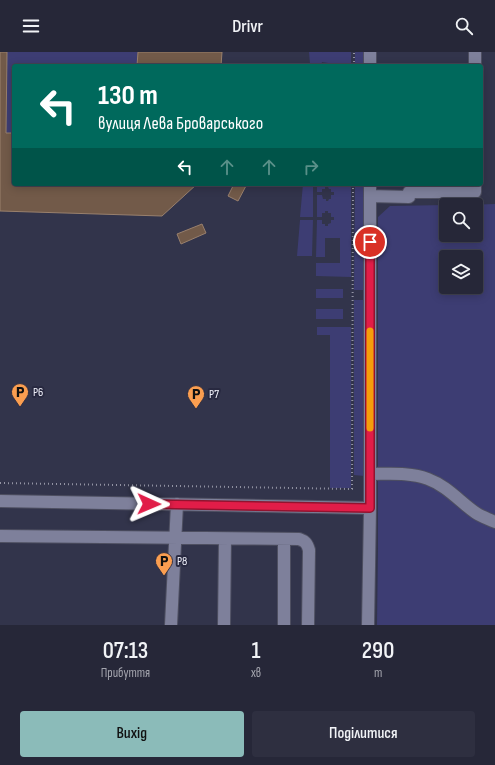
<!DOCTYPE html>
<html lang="uk">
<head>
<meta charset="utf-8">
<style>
  body { margin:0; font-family:"Sofia Sans Condensed",sans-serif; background:#2e2f40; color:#f1f3f6; height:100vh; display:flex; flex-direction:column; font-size:15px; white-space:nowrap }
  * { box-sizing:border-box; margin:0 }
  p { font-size:13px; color:#a4a5ae }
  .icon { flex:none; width:22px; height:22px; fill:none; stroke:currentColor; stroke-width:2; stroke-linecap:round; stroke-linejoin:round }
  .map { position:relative; height:573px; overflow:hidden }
  .sheet { display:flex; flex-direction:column; background:#262738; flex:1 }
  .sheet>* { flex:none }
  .guide { position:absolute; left:12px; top:12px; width:471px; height:122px; border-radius:4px; box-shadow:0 2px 10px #0003,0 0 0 1px #424453; background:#00695c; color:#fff; overflow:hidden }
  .buttons { position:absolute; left:439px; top:146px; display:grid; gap:8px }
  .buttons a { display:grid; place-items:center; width:44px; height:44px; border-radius:4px; background:#262738; box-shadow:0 2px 10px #0003,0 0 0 1px #424453; font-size:20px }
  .pin { position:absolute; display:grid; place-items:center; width:34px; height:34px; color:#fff; margin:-17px; border:2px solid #fff; border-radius:50%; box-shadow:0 1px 4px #0007 }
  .me { position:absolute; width:44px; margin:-22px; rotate:91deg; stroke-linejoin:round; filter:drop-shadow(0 0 3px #0008) }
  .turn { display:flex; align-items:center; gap:14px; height:84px; padding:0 20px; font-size:18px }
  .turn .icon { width:52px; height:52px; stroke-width:2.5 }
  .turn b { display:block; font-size:28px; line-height:34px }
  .lanes { display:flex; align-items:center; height:38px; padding:0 20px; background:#0003; justify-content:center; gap:20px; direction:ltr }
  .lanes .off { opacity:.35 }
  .eta { display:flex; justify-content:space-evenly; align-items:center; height:68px; text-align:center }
  .eta b { font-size:24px; font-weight:600; line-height:28px }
  .primary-button { display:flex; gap:8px; margin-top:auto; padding:8px 20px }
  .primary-button a { flex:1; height:46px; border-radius:4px; background:#8bbbb9; color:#111; font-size:16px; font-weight:600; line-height:46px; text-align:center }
  .primary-button a+a { background:#2e2f40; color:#f1f3f6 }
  header { display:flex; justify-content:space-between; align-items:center; height:52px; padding:0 20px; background:#262738; font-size:18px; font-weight:600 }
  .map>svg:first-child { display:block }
</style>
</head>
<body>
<header><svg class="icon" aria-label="menu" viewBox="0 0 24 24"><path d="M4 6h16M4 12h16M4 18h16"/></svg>Drivr<svg class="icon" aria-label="search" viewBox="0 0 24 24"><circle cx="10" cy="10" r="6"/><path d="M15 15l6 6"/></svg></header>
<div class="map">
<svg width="495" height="573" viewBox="0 0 495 573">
  <rect width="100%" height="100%" fill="#32344b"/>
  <path fill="#3d3d73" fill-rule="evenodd" d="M 7,0 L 138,0 L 137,14 L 14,14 L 14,81 L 6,81 Z
    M 309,0 L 351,0 L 351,14 L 346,14 L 322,10 L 321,14 L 310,12 Z
    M 355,0 L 365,0 L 365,14 L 355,14 Z
    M 303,132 L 313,132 L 313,165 L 300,165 Z
    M 317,132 L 351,132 L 351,225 L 316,224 L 316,211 L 340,211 L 340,186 L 325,186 L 325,205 L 316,205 L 317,168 L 322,168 L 322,172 L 325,172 L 325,174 L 328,174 L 328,172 L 331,171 L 331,168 L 334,168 L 334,165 L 331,165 L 331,161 L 328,161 L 328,159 L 325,159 L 325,161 L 322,161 L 322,165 L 317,165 L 317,143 L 322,143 L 323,147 L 326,147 L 326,149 L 328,149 L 329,147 L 331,147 L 331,143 L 334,143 L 334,140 L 331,140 L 331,137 L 329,137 L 328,135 L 325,135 L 325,137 L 322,137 L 322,140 L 317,140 Z
    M 355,132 L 364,132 L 363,238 L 354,238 Z
    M 495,152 L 495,573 L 377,573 L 378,496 L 378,165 L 390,154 L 446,153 L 446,183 L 476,183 L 476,153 L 467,153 ZM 446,205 L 476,205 L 476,235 L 446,235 Z
    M 300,168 L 313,168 L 312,204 L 297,204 Z
    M 316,237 L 343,237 L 343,246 L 316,246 Z
    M 354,248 L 364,248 L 364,424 L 354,423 Z
    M 316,257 L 343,257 L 343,267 L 316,267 Z
    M 317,275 L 351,275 L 351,436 L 330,436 L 330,283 L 317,283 Z"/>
  <path fill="#725a49" stroke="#99806d" d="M 0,0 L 7,0 L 6,81 L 14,81 L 14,132 L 197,132 L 162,164 L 0,159 Z
    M 138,0 L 222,0 L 221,14 L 137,14 Z
    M 234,132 L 247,132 L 238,149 L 228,144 Z
    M 202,172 L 206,181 L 181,192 L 177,182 Z"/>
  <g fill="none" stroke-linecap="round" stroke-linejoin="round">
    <g stroke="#4e4f61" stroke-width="14">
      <path id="minor" d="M 370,0 L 370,14
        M 475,0 L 475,14
        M 370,144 L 409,145 L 409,140 L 475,140 L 475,132
        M 370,422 C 389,422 410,420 428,427 C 447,434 460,450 476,461 C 482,465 489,467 495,470
        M 0,449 L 370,456
        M 0,484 L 299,487 C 305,489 307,491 309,498 L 308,573
        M 171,573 L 177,452
        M 224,573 L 225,487
        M 284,573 L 284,487
        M 368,573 L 370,456 L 370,132"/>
    </g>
    <path stroke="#9394a4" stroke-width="2" stroke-dasharray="1 3" stroke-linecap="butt" d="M 354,14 L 354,0
      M 0,431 L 352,437 L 353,132"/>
    <use href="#minor" stroke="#7e809b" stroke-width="12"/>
  </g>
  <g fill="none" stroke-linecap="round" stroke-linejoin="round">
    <g stroke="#92132f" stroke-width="10">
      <path id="route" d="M 149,452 L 370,456 L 370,190"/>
    </g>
    <use href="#route" stroke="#e11d48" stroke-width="7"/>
    <path stroke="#f59e0b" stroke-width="7" d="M 370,376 L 370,279"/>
  </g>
  <defs>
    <g id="parking-pin" transform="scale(0.9)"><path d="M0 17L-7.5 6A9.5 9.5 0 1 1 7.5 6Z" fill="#fb9e50" stroke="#282940"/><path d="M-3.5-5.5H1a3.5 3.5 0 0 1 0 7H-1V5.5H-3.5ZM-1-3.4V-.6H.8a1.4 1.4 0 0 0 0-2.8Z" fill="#111"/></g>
  </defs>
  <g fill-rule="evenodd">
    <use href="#parking-pin" x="20" y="340"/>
    <use href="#parking-pin" x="196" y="342"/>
    <use href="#parking-pin" x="164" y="509"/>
  </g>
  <g text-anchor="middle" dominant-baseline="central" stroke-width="4" stroke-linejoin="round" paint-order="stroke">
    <g font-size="12" fill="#f3f4fd" stroke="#282940" text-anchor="start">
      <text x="33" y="340">P6</text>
      <text x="209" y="342">P7</text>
      <text x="177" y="509">P8</text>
    </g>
  </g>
</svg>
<div class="buttons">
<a><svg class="icon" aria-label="search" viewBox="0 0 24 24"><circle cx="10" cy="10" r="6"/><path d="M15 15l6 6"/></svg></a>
<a><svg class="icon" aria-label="layers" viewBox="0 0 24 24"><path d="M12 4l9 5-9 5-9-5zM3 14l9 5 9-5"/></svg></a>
</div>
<div class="pin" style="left:370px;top:190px;background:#d93025"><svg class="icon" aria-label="arrive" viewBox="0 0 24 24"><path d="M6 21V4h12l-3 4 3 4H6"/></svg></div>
<svg class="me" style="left:149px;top:452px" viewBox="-20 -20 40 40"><path d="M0-17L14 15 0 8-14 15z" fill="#e11d48" stroke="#fff" stroke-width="4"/></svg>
<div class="guide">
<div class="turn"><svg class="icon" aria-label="left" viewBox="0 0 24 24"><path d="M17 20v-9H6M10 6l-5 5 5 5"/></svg><div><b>130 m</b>вулиця Лева Броварського</div></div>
<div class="lanes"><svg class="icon" aria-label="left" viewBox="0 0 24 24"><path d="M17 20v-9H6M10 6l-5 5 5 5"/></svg><svg class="icon off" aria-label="ahead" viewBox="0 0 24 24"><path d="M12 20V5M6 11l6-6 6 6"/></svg><svg class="icon off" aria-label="ahead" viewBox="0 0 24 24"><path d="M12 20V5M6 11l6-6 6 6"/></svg><svg class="icon off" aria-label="right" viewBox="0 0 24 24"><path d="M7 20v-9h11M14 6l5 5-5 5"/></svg></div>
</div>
</div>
<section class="sheet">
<div class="eta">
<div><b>07:13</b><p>Прибуття</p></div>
<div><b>1</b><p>хв</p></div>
<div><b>290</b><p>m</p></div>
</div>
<div class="primary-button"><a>Вихід</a><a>Поділитися</a></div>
</section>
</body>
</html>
